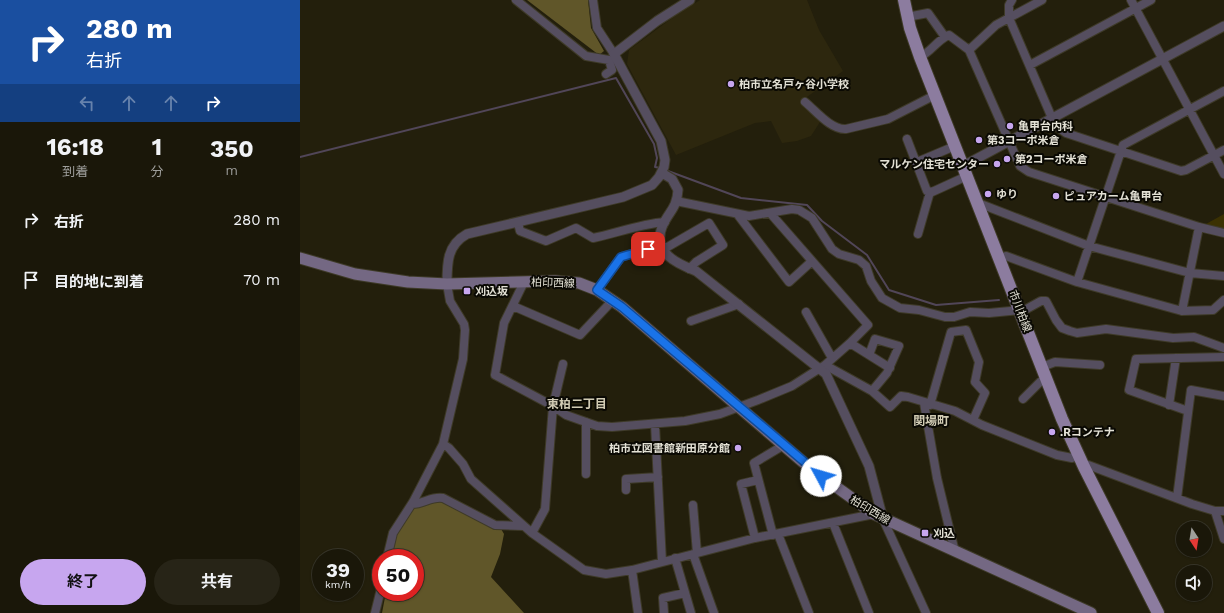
<!DOCTYPE html>
<html lang="ja">
<head>
<meta charset="utf-8">
<style>
  body { margin:0; font-family:"Work Sans","Noto Sans JP",sans-serif; background:#272417; color:#f1f3f6; height:100vh; display:flex; flex-direction:column; font-size:15px; white-space:nowrap }
  * { box-sizing:border-box; margin:0 }
  p { font-size:13px; color:#9f9f9c }
  .icon { flex:none; width:22px; height:22px; fill:none; stroke:currentColor; stroke-width:2; stroke-linecap:round; stroke-linejoin:round }
  .map { position:relative; flex:1; overflow:hidden }
  .side { display:flex; flex-direction:column; background:#1a1709; width:300px }
  .side>* { flex:none }
  .guide { background:#1a4fa0; color:#fff; overflow:hidden }
  .needle { width:26px; rotate:168deg }
  .tools { position:absolute; left:876px; top:521px; display:grid; gap:8px }
  .tools a { display:grid; place-items:center; width:36px; height:36px; border-radius:50%; background:#1a1709; box-shadow:0 1px 3px #0004,0 0 0 1px #38362a; font-size:20px }
  .speed { position:absolute; left:12px; top:549px; display:flex; gap:8px; font-size:20px; font-weight:700; text-align:center }
  .speed>* { display:grid; place-content:center; width:52px; height:52px; border-radius:50%; background:#1a1709; box-shadow:0 1px 3px #0004,0 0 0 1px #38362a; line-height:1 }
  .speed small { font-size:10px; font-weight:400 }
  .speed .limit { border:6px solid #d22; background:#fff; color:#111 }
  .pin { position:absolute; display:grid; place-items:center; width:34px; height:34px; color:#fff; margin:-17px; border-radius:8px; box-shadow:0 2px 6px #0006 }
  .me { position:absolute; width:44px; margin:-22px; rotate:309deg; stroke-linejoin:round; filter:drop-shadow(0 0 3px #0008) }
  .turn { display:flex; align-items:center; gap:14px; height:84px; padding:0 20px; font-size:18px }
  .turn .icon { width:52px; height:52px; stroke-width:2.5 }
  .turn b { display:block; font-size:28px; line-height:34px }
  .lanes { display:flex; align-items:center; height:38px; padding:0 20px; background:#0003; justify-content:center; gap:20px; direction:ltr }
  .lanes .off { opacity:.35 }
  .eta { display:flex; justify-content:space-evenly; align-items:center; height:68px; text-align:center }
  .eta b { font-size:24px; font-weight:700; line-height:28px }
  .button { display:flex; gap:8px; margin-top:auto; padding:8px 20px }
  .button a { flex:1; height:46px; border-radius:24px; background:#c7a6ef; color:#111; font-size:16px; font-weight:700; line-height:46px; text-align:center }
  .button a+a { background:#272417; color:#f1f3f6 }
  ul { padding:0; list-style:none }
  li { display:flex; align-items:center; gap:12px; height:60px; padding:0 20px }
  li div { flex:1 }
  li b { display:block; font-size:15px }
  li em { font-style:normal }
  main { display:flex; flex:1; min-height:0 }
  .map>svg:first-child { display:block }
</style>
</head>
<body>
<main>
<section class="side">
<div class="guide">
<div class="turn"><svg class="icon" aria-label="right" viewBox="0 0 24 24"><path d="M7 20v-9h11M14 6l5 5-5 5"/></svg><div><b>280 m</b>右折</div></div>
<div class="lanes"><svg class="icon off" aria-label="left" viewBox="0 0 24 24"><path d="M17 20v-9H6M10 6l-5 5 5 5"/></svg><svg class="icon off" aria-label="ahead" viewBox="0 0 24 24"><path d="M12 20V5M6 11l6-6 6 6"/></svg><svg class="icon off" aria-label="ahead" viewBox="0 0 24 24"><path d="M12 20V5M6 11l6-6 6 6"/></svg><svg class="icon" aria-label="right" viewBox="0 0 24 24"><path d="M7 20v-9h11M14 6l5 5-5 5"/></svg></div>
</div>
<div class="eta">
<div><b>16:18</b><p>到着</p></div>
<div><b>1</b><p>分</p></div>
<div><b>350</b><p>m</p></div>
</div>
<ul>
<li><svg class="icon" aria-label="right" viewBox="0 0 24 24"><path d="M7 20v-9h11M14 6l5 5-5 5"/></svg><div><b>右折</b></div><em>280 m</em></li>
<li><svg class="icon" aria-label="arrive" viewBox="0 0 24 24"><path d="M6 21V4h12l-3 4 3 4H6"/></svg><div><b>目的地に到着</b></div><em>70 m</em></li>
</ul>
<div class="button"><a>終了</a><a>共有</a></div>
</section>
<div class="map">
<svg width="924" height="613" viewBox="0 0 924 613">
  <rect width="100%" height="100%" fill="#231f0c"/>
  <path fill="#2d270e" d="M 400,0 L 507,0 L 519,30 L 543,71 L 500,102 L 520,122 L 511,136 L 497,141 L 482,143 L 471,121 L 455,123 L 376,155 L 327,64 L 329,50 L 376,15 Z"/>
  <path fill="#3b3102" d="M 924,214 L 924,229 L 906,225 L 906,224 Z"/>
  <path fill="#605629" d="M 227,0 L 288,0 L 291,28 L 304,51 L 299,55 Z
    M 133,500 L 154,501 L 197,522 L 204,534 L 200,554 L 191,577 L 224,613 L 82,613 L 86,592 L 115,592 L 115,558 L 92,558 L 95,536 L 114,506 Z"/>
  <g fill="none" stroke-linecap="round" stroke-linejoin="round">
    <path stroke="#514658" stroke-width="2" d="M 0,157 L 316,78 L 354,144 L 357,158 L 355,167 L 360,168
      M 368,171 L 441,198 L 507,205 L 522,221 L 567,255 L 589,290 L 636,305 L 699,300"/>
    <g stroke="#3e3a28" stroke-width="10">
      <path id="minor" d="M 216,0 L 286,56 L 309,60 L 312,70 L 306,74
        M 293,0 L 297,28 L 314,54
        M 712,0 L 709,5 L 709,18 L 755,125 L 766,133 L 881,171 L 886,170 L 924,150
        M 831,0 L 924,174
        M 607,17 L 628,13 L 645,37
        M 669,50 L 696,25 L 742,0
        M 620,57 C 631,52 637,40 649,35 L 669,50 L 720,166 L 729,172 L 899,227 L 924,233
        M 730,65 L 851,0
        M 505,102 C 516,111 531,130 546,129 L 588,119 L 635,95
        M 607,139 L 627,191 L 632,192 L 667,176
        M 617,162 L 655,146
        M 376,201 L 449,216 L 492,209 L 499,210 L 512,218 L 532,249 L 539,254 L 559,260 L 566,266 L 571,281 L 582,298 L 600,308 L 619,310 L 645,317 L 654,317 L 670,312 L 689,313 L 720,310
        M 678,203 L 789,246 L 890,273 L 924,276
        M 471,214 L 568,325 L 550,343
        M 438,215 L 489,282 L 511,262
        M 218,223 L 220,231 L 246,241 L 276,228 L 293,238 C 317,233 340,224 365,222
        M 618,234 L 630,192
        M 364,249 L 409,223 L 423,245 L 396,262 L 389,269
        M 700,258 L 706,256 L 777,282 L 882,311 L 913,310 L 924,300
        M 224,282 L 204,323 L 195,375 L 253,406 L 263,364
        M 777,282 L 823,145 L 924,91
        M 297,290 L 321,257 L 362,245
        M 213,306 L 280,335 L 313,300
        M 882,311 L 899,227
        M 506,312 L 532,358
        M 721,312 L 741,301 L 746,301 L 756,320 L 762,328 L 770,331 L 777,333 L 806,329 L 873,338 L 894,337 L 924,348
        M 391,321 L 439,304
        M 569,355 L 575,339 L 599,346 L 587,373 L 572,391
        M 525,365 L 550,343 L 590,368
        M 742,367 L 755,362 L 800,365
        M 723,399 L 740,382 L 747,379
        M 624,403 L 637,478 L 655,552
        M 630,405 L 651,332 L 666,330 L 679,362 L 675,382 L 685,393 L 673,420
        M 869,405 L 876,358
        M 888,411 L 829,390 L 836,359 L 924,357
        M 355,424 L 362,562
        M 143,444 L 149,448 L 163,464 L 171,479 L 232,533 L 284,570 L 306,574 L 332,570 L 455,538 L 574,514
        M 784,467 L 788,465 L 892,504 L 915,511 L 924,511
        M 286,474 L 286,422
        M 326,490 L 326,479 L 358,477
        M 877,498 L 891,390 L 924,396
        M 112,504 C 124,504 131,496 143,498 L 195,525 L 223,526
        M 393,505 L 397,553
        M 915,511 L 924,539
        M 583,519 L 626,613
        M 533,523 L 569,613
        M 232,533 L 245,509 L 253,406 L 266,415 L 297,426 L 312,427 L 385,421 L 420,414 L 458,400 L 492,386 L 525,365 L 572,391 L 590,407 L 601,396 L 608,397 L 655,411 L 682,425 L 757,455 L 772,458 L 778,456
        M 478,534 L 509,613
        M 473,535 L 454,463 L 484,445
        M 455,538 L 441,484 L 458,480
        M 393,554 L 414,613
        M 87,558 L 93,533 L 113,502 L 143,444 L 163,359 L 165,330 L 164,324 L 150,301 L 147,284
        M 375,558 L 391,613
        M 332,570 L 338,613
        M 75,613 L 81,589
        M 364,613 L 363,598 L 385,593"/>
    </g>
    <g stroke="#3e3a28" stroke-width="11">
      <path id="tertiary" d="M 663,166 L 924,26
        M 362,173 L 372,179 L 378,190 C 377,209 368,212 362,227 C 352,253 378,264 396,271 L 526,374 L 569,466 L 583,519
        M 147,284 C 147,263 147,245 167,234 L 323,197 L 352,185 L 359,177 L 364,167 L 365,160 L 361,141 L 314,54 L 357,21 L 390,0"/>
    </g>
    <g stroke="#3e3a28" stroke-width="13">
      <path id="secondary" d="M 0,258 L 55,274 L 108,282 L 147,284 L 255,281 L 279,283 L 297,290 L 322,307 L 510,468 L 574,514 L 791,613"/>
    </g>
    <g stroke="#3e3a28" stroke-width="14">
      <path id="primary" d="M 604,0 L 610,28 L 620,57 L 762,419 L 784,467 L 858,613"/>
    </g>
    <use href="#minor" stroke="#554e5f" stroke-width="8"/>
    <use href="#tertiary" stroke="#554e5f" stroke-width="9"/>
    <use href="#secondary" stroke="#746883" stroke-width="11"/>
    <use href="#primary" stroke="#8c7c9f" stroke-width="12"/>
  </g>
  <g fill="none" stroke-linecap="round" stroke-linejoin="round">
    <g stroke="#114b97" stroke-width="10">
      <path id="route" d="M 348,249 L 321,257 L 297,290 L 322,307 L 521,476"/>
    </g>
    <use href="#route" stroke="#1a73e8" stroke-width="7"/>
  </g>
  <g fill="#c7a6ef" stroke="#0a0903" stroke-width="1.5">
    <circle cx="431" cy="84" r="4"/>
    <circle cx="710" cy="126" r="4"/>
    <circle cx="679" cy="140" r="4"/>
    <circle cx="707" cy="159" r="4"/>
    <circle cx="697" cy="164" r="4"/>
    <circle cx="688" cy="194" r="4"/>
    <circle cx="756" cy="196" r="4"/>
    <rect x="163" y="287" width="8" height="8" rx="2"/>
    <circle cx="752" cy="432" r="4"/>
    <circle cx="438" cy="448" r="4"/>
    <rect x="621" y="529" width="8" height="8" rx="2"/>
  </g>
  <g text-anchor="middle" dominant-baseline="central" stroke-width="4" stroke-linejoin="round" paint-order="stroke">
    <g font-size="11" font-weight="bold" fill="#e3e1d5" stroke="#0a0903" text-anchor="start">
      <text x="439" y="84">柏市立名戸ヶ谷小学校</text>
      <text x="718" y="126">亀甲台内科</text>
      <text x="687" y="140">第3コーポ米倉</text>
      <text x="715" y="159">第2コーポ米倉</text>
      <text x="689" y="164" text-anchor="end">マルケン住宅センター</text>
      <text x="696" y="194">ゆり</text>
      <text x="764" y="196">ピュアカーム亀甲台</text>
      <text x="175" y="291">刈込坂</text>
      <text x="760" y="432">.Rコンテナ</text>
      <text x="430" y="448" text-anchor="end">柏市立図書館新田原分館</text>
      <text x="633" y="533">刈込</text>
    </g>
    <g font-size="11" fill="#e3e1d5" stroke="#0a0903">
      <text transform="translate(253 283) rotate(2)">柏印西線</text>
      <text transform="translate(720 311) rotate(69)">市川柏線</text>
      <text transform="translate(570 510) rotate(31)">柏印西線</text>
    </g>
    <g font-size="12" font-weight="bold" fill="#d1cbb4" stroke="#0a0903">
      <text x="277" y="404">東柏二丁目</text>
      <text x="631" y="421">関場町</text>
    </g>
  </g>
</svg>
<div class="tools">
<a><svg class="needle" viewBox="-14 -14 28 28"><path d="M0-13l5 13h-10z" fill="#e53935"/><path d="M0 13l5-13h-10z" fill="#9f9f9c"/></svg></a>
<a><svg class="icon" aria-label="sound" viewBox="0 0 24 24"><path d="M4 9h4l5-4v14l-5-4H4zM17 9q2 3 0 6"/></svg></a>
</div>
<div class="speed"><div>39<small>km/h</small></div><div class="limit">50</div></div>
<div class="pin" style="left:348px;top:249px;background:#d93025"><svg class="icon" aria-label="arrive" viewBox="0 0 24 24"><path d="M6 21V4h12l-3 4 3 4H6"/></svg></div>
<svg class="me" style="left:521px;top:476px" viewBox="-20 -20 40 40"><circle r="19" fill="#fff"/><path d="M0-13L10 11 0 6-10 11z" fill="#1a73e8"/></svg>
</div>
</main>
</body>
</html>
